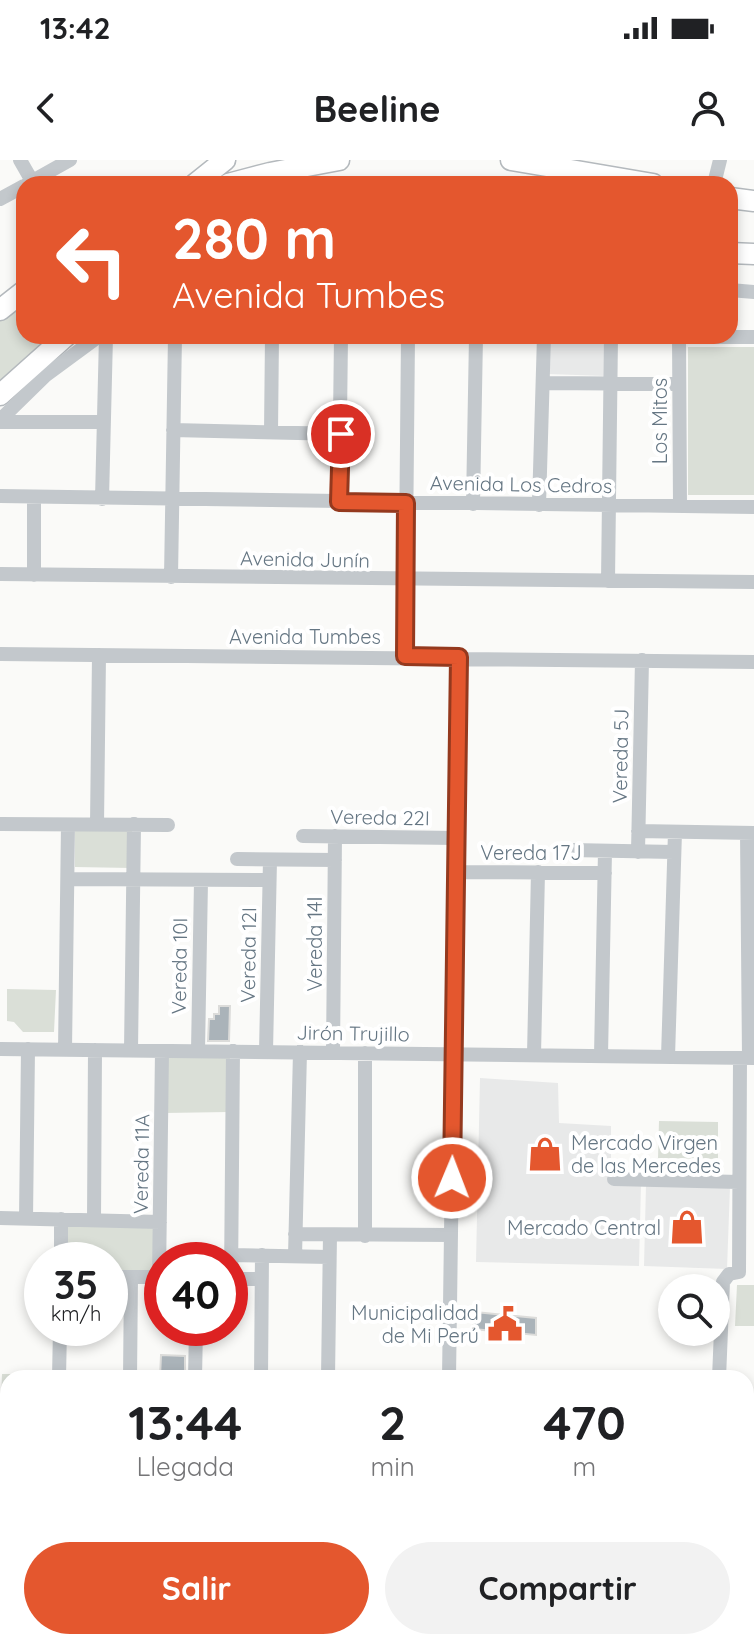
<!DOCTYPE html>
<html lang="es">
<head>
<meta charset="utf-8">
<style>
  body { margin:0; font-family:Quicksand,sans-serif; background:#f2f2f2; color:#202124; height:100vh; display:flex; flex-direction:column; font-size:30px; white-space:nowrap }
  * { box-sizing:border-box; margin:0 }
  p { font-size:26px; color:#757577 }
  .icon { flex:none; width:44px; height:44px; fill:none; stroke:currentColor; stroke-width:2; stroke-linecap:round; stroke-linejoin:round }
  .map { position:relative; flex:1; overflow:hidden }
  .panel { position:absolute; left:0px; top:1210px; width:754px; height:280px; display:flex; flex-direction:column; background:#fff; border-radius:24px 24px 0 0; box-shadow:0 4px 12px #0003 }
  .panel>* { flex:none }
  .banner { position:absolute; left:16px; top:16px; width:722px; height:168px; border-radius:24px; box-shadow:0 4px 12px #0003; background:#e4572e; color:#fff; overflow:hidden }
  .buttons { position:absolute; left:658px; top:1114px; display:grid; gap:16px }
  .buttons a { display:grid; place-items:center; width:72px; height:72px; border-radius:50%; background:#fff; box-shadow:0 4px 12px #0003; font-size:40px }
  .speed { position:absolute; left:24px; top:1082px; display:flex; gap:16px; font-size:40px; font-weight:700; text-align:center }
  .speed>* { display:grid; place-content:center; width:104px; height:104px; border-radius:50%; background:#fff; box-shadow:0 4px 12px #0003; line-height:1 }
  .speed small { font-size:20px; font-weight:400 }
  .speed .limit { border:12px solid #d22; background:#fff; color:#111 }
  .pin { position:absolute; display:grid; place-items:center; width:68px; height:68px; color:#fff; margin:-34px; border:4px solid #fff; border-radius:50%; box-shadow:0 2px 8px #0007 }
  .me { position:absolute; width:88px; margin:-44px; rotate:1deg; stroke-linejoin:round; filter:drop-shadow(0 0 6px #0008) }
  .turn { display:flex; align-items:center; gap:28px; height:168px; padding:0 24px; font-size:36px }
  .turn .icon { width:104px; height:104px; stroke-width:2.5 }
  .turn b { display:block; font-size:56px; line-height:68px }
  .eta { display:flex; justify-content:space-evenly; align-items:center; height:136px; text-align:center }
  .eta b { font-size:48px; font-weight:700; line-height:56px }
  .button { display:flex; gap:16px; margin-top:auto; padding:16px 24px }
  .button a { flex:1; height:92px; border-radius:48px; background:#e4572e; color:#fff; font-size:32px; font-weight:700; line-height:92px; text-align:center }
  .button a+a { background:#f2f2f2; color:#202124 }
  .status { display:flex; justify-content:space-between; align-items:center; height:56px; padding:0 40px; background:#fff; direction:ltr }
  .status svg { height:22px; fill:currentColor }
  header { display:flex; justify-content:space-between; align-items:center; height:104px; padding:0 24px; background:#fff; font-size:36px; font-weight:700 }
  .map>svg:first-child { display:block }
</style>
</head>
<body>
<div class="status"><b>13:42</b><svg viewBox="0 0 49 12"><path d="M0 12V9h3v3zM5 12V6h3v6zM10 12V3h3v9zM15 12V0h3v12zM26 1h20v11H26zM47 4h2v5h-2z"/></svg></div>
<header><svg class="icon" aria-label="back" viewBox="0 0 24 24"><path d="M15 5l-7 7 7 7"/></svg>Beeline<svg class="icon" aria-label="person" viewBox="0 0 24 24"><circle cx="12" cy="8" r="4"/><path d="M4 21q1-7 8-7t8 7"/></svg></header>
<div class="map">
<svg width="754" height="1490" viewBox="0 0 754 1490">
  <rect width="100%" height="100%" fill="#fafaf8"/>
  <path fill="#e8e9e9" d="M 549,176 L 605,176 L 605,216 L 548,214 Z
    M 480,918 L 558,923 L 559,963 L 611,966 L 611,1022 L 641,1023 L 639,1106 L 476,1102 Z
    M 646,1025 L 730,1027 L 727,1109 L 644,1106 Z"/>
  <path fill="#dadfd7" d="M 24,140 L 24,176 L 56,176 L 0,226 L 0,160 Z
    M 688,187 L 754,187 L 754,335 L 688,335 Z
    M 75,669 L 132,670 L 131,708 L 75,707 Z
    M 7,829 L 56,830 L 54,872 L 23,872 L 14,862 L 7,861 Z
    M 165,893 L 230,895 L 228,952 L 165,953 Z
    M 659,961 L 718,962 L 718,999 L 658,998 Z
    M 65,1062 L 157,1065 L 155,1115 L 110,1114 L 110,1100 L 64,1100 Z
    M 737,1125 L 754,1125 L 754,1166 L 735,1166 Z
    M 2,1214 L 36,1214 L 36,1218 L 8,1218 L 8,1268 L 0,1268 Z
    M 60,1482 L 150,1482 L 150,1490 L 60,1490 Z"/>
  <path fill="#aab3b9" stroke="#dcdcda" stroke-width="2" d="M 219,846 L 230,846 L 229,881 L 208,881 L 209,859 L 214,859 L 214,854 L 219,854 Z
    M 475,1152 L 536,1158 L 536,1175 L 473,1169 Z
    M 161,1195 L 185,1196 L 185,1218 L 160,1218 Z"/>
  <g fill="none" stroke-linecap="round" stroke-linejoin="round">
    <g stroke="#b4b9bd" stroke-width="23">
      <path id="highway" d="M 511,0 L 653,24
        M 195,24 L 225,0
        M 228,24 L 270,13 L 339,0
        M 730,38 L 754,41
        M 730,93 L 754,94
        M 0,150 L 24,131
        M 0,235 L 66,176"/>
    </g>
    <path stroke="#c3c8cc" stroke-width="14" d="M 20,0 L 32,21
      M 27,24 L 70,0
      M 714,24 L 720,0
      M 0,39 L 24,26
      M 730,130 L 754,132
      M 679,176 L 680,346
      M 611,177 L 754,177
      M 543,223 L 679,224
      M 0,260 L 46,215 L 99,176
      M 0,262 L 104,262
      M 173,270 L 341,274
      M 271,272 L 272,176
      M 0,336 L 754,347
      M 34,338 L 34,415
      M 102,339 L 106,176
      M 339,342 L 341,176
      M 473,344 L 476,176
      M 539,345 L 544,176
      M 0,414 L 754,422
      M 171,417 L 175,176
      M 608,421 L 611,176
      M 0,494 L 754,502
      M 405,496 L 408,176
      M 0,664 L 168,665
      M 97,665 L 99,495
      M 638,671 L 754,673
      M 747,673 L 749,898
      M 303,676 L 456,678
      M 571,690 L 674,692
      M 638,692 L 642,500
      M 237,699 L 335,700
      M 455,712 L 605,713
      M 68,719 L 269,720
      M 0,889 L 754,898
      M 65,890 L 68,665
      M 131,890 L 134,664
      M 198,891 L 201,721
      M 266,892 L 270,700
      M 333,892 L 335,676
      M 534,895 L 538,712
      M 601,896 L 605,691
      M 668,897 L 675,672
      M 614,1019 L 739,1022
      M 0,1058 L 160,1062
      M 26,1059 L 28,889
      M 94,1060 L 95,890
      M 295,1074 L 451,1075
      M 365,1076 L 365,893
      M 231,1095 L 329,1097
      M 295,1096 L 300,892
      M 61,1100 L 61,1059
      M 110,1117 L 162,1117
      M 159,1117 L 162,891
      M 230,1119 L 261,1119
      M 231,1119 L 233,891
      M 59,1218 L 60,1168
      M 130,1218 L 131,1117
      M 195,1218 L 196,1168
      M 261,1218 L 262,1095
      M 328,1218 L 330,1075
      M 449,1218 L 459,497
      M 719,1218 L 723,1122 L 729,1114 L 739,1112 L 740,898
      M 0,1284 L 8,1285
      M 746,1294 L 754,1294
      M 746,1463 L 754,1463
      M 444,1482 L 444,1490
      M 563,1484 L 661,1485
      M 54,1490 L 54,1482
      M 155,1490 L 155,1482
      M 224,1490 L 224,1482
      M 291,1490 L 291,1482
      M 326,1490 L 326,1482
      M 731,1490 L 731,1482"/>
    <use href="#highway" stroke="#fff" stroke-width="20"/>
  </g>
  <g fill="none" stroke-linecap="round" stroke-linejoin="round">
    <g stroke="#94391e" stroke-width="20">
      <path id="route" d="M 341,274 L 339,342 L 406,343 L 405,496 L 459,497 L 452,1018"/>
    </g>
    <use href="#route" stroke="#e4572e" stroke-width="14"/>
  </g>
  <defs>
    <g id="shop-bare" transform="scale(2.76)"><path d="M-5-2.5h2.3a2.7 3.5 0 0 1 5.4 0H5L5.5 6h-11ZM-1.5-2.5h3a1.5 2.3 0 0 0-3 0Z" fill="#e4572e" stroke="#fff" stroke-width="2.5" paint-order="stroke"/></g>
    <g id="civic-bare" transform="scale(2.76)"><path d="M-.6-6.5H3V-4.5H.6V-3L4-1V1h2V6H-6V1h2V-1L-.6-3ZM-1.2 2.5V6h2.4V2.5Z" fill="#e4572e" stroke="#fff" stroke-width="2.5" paint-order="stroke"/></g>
  </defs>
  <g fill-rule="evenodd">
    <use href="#shop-bare" x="545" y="994"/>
    <use href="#shop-bare" x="687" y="1067"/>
    <use href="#civic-bare" x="505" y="1164"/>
  </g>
  <g text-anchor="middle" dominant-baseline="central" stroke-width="8" stroke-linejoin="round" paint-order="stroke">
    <g font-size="20" fill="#657683" stroke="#fff">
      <text transform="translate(659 261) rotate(-90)">Los Mitos</text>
      <text transform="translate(521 324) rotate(1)">Avenida Los Cedros</text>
      <text transform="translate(305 399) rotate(1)">Avenida Junín</text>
      <text x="305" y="476">Avenida Tumbes</text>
      <text transform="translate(620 596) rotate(-89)">Vereda 5J</text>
      <text transform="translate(380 657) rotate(1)">Vereda 22I</text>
      <text x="531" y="692">Vereda 17J</text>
      <text transform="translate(314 784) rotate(-90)">Vereda 14I</text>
      <text transform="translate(248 795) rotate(-89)">Vereda 12I</text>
      <text transform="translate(179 806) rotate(-89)">Vereda 10I</text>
      <text transform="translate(353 873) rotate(1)">Jirón Trujillo</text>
      <text transform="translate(141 1004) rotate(-89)">Vereda 11A</text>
    </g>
    <g font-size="20" fill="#657683" stroke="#fff" text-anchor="end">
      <text x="571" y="982" text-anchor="start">Mercado Virgen<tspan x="571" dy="23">de las Mercedes</tspan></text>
      <text x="661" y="1067">Mercado Central</text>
      <text x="479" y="1152">Municipalidad<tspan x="479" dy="23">de Mi Perú</tspan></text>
    </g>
  </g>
</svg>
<div class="buttons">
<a><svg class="icon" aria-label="search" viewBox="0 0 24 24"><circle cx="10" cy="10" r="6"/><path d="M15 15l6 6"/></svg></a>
</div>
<div class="speed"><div>35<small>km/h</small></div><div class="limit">40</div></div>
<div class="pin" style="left:341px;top:274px;background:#d93025"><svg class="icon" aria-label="arrive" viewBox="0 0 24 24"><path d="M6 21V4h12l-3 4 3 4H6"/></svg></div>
<svg class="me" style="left:452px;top:1018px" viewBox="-20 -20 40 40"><circle r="17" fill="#e4572e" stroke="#fff" stroke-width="3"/><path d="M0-11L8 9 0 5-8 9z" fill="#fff"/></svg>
<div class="banner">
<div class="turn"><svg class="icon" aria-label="left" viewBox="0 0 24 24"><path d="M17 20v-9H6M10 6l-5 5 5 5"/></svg><div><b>280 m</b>Avenida Tumbes</div></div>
</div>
<section class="panel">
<div class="eta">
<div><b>13:44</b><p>Llegada</p></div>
<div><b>2</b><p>min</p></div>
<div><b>470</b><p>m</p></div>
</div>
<div class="button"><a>Salir</a><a>Compartir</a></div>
</section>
</div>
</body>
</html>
